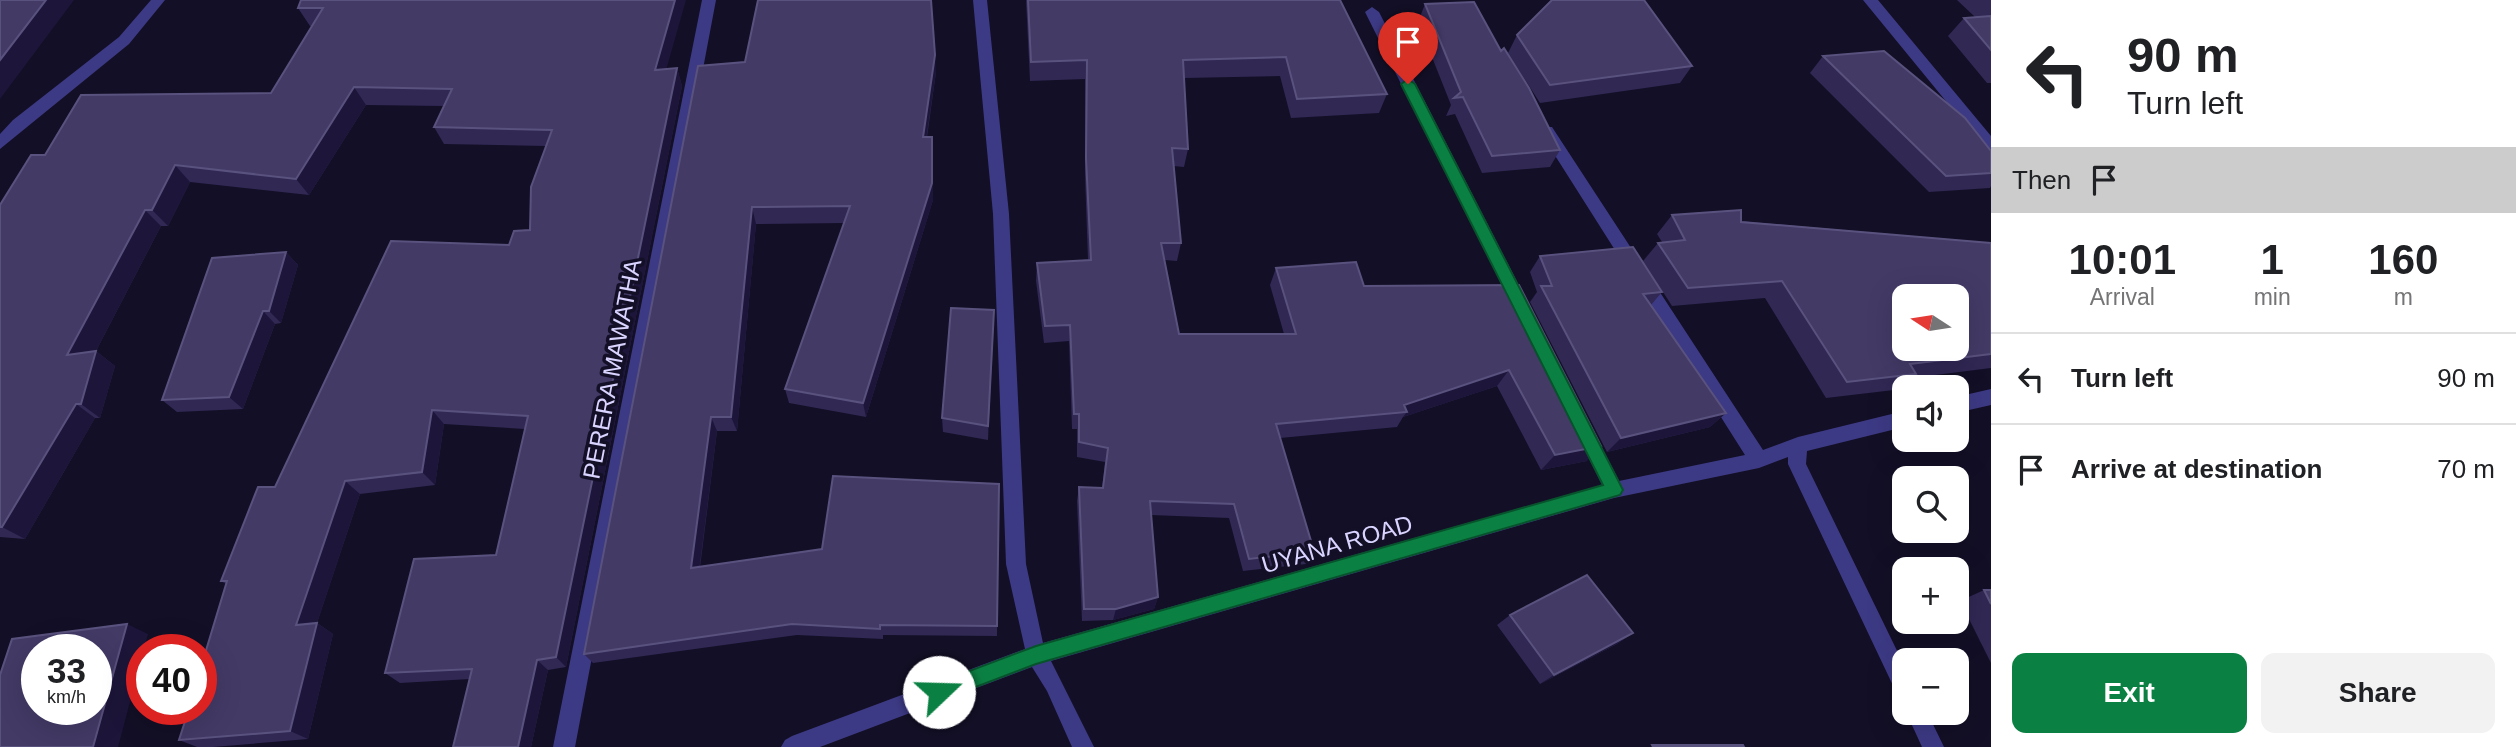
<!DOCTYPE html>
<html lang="en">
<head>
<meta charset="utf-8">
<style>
  body { margin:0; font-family:Arial,sans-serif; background:#f2f2f2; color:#202124; height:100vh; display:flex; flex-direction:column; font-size:26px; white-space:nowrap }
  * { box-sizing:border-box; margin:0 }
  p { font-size:23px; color:#757577 }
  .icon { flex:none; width:38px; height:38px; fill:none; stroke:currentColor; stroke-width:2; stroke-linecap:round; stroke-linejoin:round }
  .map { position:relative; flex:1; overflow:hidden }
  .details { display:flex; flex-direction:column; background:#fff; width:525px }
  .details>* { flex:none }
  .hud { background:#fff; color:#202124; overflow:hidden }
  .needle { width:46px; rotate:282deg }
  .fabs { position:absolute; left:1892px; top:284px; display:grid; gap:14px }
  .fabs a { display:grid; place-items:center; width:77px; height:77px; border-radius:14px; background:#fff; box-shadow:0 7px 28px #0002; font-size:35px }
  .speed { position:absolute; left:21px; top:634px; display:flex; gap:14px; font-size:35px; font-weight:700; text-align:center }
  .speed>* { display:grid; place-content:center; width:91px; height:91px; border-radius:50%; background:#fff; box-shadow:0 7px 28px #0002; line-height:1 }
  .speed small { font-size:18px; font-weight:400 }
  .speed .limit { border:10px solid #d22; background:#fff; color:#111 }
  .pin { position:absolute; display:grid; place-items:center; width:60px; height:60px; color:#fff; margin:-72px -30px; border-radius:50% 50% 50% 0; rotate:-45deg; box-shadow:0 0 7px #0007 }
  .pin .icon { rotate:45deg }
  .me { position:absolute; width:77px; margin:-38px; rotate:69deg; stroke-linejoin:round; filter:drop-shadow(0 0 5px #0008) }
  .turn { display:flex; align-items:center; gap:24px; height:147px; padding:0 21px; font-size:32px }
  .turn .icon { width:91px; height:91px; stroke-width:2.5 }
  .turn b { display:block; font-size:49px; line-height:60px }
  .then { display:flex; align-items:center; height:66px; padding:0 21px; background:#0003; gap:14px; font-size:26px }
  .eta { display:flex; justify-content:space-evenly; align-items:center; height:119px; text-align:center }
  .eta b { font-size:42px; font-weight:700; line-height:49px }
  .cta { display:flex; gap:14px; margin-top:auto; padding:14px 21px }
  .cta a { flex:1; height:80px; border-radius:14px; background:#0b8043; color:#fff; font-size:28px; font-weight:700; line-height:80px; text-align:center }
  .cta a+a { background:#f2f2f2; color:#202124 }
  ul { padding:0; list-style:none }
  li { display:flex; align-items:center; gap:21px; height:91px; padding:0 21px; border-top:2px solid #e0e0e0 }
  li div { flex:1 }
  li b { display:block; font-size:26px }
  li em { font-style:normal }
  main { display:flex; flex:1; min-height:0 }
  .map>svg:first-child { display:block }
</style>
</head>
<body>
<main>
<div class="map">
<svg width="1991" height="747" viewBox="0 0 1991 747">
  <rect width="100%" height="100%" fill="#130f26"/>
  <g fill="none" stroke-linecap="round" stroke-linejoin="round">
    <path fill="#3d3a85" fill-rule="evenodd" d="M 151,0 L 165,0 L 129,44 L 0,149 L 0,134 L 13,120 L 119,37 Z
      M 702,0 L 716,0 L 575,747 L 553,747 Z
      M 973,0 L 987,0 L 1009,214 L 1026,564 L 1043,643 L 1602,485 L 1575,430 L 1578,424 L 1584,422 L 1590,424 L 1619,481 L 1745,455 L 1542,135 L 1539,131 L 1542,127 L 1552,127 L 1763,450 L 1798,437 L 1904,411 L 1904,427 L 1807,451 L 1806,464 L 1904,665 L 1904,697 L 1897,694 L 1788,464 L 1788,457 L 1759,468 L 1614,498 L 1051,661 L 1094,747 L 1072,747 L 1047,691 L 1032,667 L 820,747 L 781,747 L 785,740 L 792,736 L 1025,649 L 1006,564 L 993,214 Z
      M 1863,0 L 1878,0 L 1991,136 L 1991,152 L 1986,150 Z
      M 1372,7 L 1379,12 L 1527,301 L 1529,306 L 1527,311 L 1515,311 L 1365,12 Z
      M 1991,389 L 1991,405 L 1956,413 L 1956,397 Z
      M 1906,712 L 1927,712 L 1944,747 L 1922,747 Z"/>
  </g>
  <path fill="#312854" d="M 301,0 L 666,69 L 677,68 L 682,86 L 566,667 L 548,670 L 531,747 L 453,747 L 470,679 L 400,683 L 385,673 L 496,555 L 525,429 L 444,424 L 435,485 L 360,494 L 317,623 L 333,634 L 308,739 L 213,747 L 197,747 L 179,740 L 226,584 L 221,581 L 275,487 L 509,245 L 530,230 L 546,146 L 444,144 L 434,127 L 444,106 L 366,105 L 309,195 L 190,182 L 168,226 L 161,226 L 96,351 L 115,366 L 100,418 L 95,418 L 25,539 L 0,537 L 0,205 L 271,93 L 312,26 L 310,26 L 298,8 Z
    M 1026,0 L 1340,0 L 1387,94 L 1379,113 L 1291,118 L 1280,76 L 1184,78 L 1188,149 L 1184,167 L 1173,166 L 1181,243 L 1177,261 L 1165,260 L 1179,334 L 1284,334 L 1270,285 L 1276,268 L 1364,286 L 1519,285 L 1587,461 L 1541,470 L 1497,386 L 1403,417 L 1397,427 L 1280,438 L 1314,551 L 1306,564 L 1243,571 L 1229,518 L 1151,515 L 1158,597 L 1154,609 L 1113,620 L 1082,621 L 1077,501 L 1079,487 L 1102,488 L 1105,462 L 1077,457 L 1077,429 L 1072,429 L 1069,341 L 1044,343 L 1036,281 L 1037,263 L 1088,260 L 1085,176 L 1085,79 L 1030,81 Z
    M 1957,0 L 1991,0 L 1991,83 L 1987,83 L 1948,36 L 1964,18 L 1975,17 Z
    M 1425,4 L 1501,51 L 1560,150 L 1550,167 L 1482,173 L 1455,114 L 1446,116 L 1451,105 L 1418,22 Z
    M 1517,35 L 1692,66 L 1680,83 L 1540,103 L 1508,53 Z
    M 1823,56 L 1991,151 L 1991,186 L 1990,188 L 1929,192 L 1810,73 Z
    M 745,62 L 936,72 L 927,137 L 932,137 L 933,154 L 933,200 L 866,417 L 789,403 L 785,389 L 844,223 L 756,224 L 737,431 L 717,431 L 700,567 L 822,549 L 999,484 L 997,636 L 883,635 L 883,639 L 797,635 L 593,663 L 584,654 Z
    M 1672,215 L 1991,243 L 1991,368 L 1911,378 L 1894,390 L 1826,398 L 1765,298 L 1672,306 L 1643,261 L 1658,243 L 1662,242 L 1657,234 Z
    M 286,252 L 298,265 L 281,323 L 275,324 L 243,409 L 177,412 L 162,400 Z
    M 1540,256 L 1662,292 L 1651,305 L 1726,413 L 1710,427 L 1607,452 L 1530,302 L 1537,292 L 1530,272 Z
    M 994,310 L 988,440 L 943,432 L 942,418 Z
    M 1984,590 L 1991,590 L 1991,663 L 1960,601 Z
    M 1510,615 L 1633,633 L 1617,644 L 1540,684 L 1497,625 Z"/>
  <path fill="#1d163a" d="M 46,0 L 74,0 L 0,99 L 0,60 Z
    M 675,0 L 686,0 L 661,88 L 655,70 Z
    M 935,55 L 936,72 L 924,154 L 923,137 Z
    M 677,68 L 682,86 L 566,667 L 556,657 Z
    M 354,87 L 366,105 L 309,195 L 296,179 Z
    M 932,137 L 933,154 L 933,200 L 866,417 L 863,403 Z
    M 175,165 L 190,182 L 168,226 L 152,210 Z
    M 752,207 L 756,224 L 737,431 L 731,417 Z
    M 145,210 L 161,226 L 86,370 L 67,355 Z
    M 286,252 L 298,265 L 281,323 L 269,311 Z
    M 994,310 L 994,325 L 988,440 L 988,426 Z
    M 263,311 L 275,324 L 243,409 L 229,397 Z
    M 96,351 L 115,366 L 100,418 L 81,404 Z
    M 1509,370 L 1497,386 L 1403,417 L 1407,412 L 1404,405 Z
    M 76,404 L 95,418 L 25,539 L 2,527 Z
    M 432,410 L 444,424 L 435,485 L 422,472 Z
    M 1726,413 L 1710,427 L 1607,452 L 1621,438 Z
    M 711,417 L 717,431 L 698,579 L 691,568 Z
    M 1601,446 L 1587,461 L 1541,470 L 1555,455 Z
    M 345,481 L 360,494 L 313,635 L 296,625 Z
    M 1158,597 L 1154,609 L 1113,620 L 1116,609 Z
    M 317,623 L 333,634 L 308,739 L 290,731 Z
    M 127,624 L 148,634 L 144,649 L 142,649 L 142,657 L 118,747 L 93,747 Z
    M 1633,633 L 1617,644 L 1540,684 L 1554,675 Z
    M 537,660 L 548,670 L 531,747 L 518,747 Z"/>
  <path fill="#433a66" stroke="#5a527e" stroke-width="2" fill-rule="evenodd" d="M 0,0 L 46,0 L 0,60 Z
    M 301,0 L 675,0 L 655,70 L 677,68 L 556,657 L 537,660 L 518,747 L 453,747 L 472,669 L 385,673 L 414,559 L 496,555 L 528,416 L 432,410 L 422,472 L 345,481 L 296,625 L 317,623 L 290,731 L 179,740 L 189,709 L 201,709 L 201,667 L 227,581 L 221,581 L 258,487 L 275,487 L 391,241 L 509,245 L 514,231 L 530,230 L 531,187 L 552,130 L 434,127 L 452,89 L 354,87 L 296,179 L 175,165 L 152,210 L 145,210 L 67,355 L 96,351 L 81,404 L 76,404 L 2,527 L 0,527 L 0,205 L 31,155 L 45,155 L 81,95 L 271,93 L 323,8 L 298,8 Z
    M 758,0 L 931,0 L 935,55 L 923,137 L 932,137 L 932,183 L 863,403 L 785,389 L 850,206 L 752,207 L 731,417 L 711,417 L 691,568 L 822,549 L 833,476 L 999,484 L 997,626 L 880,625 L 880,629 L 792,624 L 584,654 L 698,66 L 745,62 Z
    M 1028,0 L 1340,0 L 1387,94 L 1297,99 L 1286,57 L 1183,60 L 1188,149 L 1172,148 L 1181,243 L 1161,243 L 1179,334 L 1296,334 L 1276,268 L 1356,262 L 1364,286 L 1519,285 L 1601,446 L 1555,455 L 1509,370 L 1404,405 L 1407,412 L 1276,424 L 1314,551 L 1249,559 L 1234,504 L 1150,501 L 1158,597 L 1116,609 L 1084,609 L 1079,487 L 1103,488 L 1108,448 L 1079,442 L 1079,414 L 1074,414 L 1070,325 L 1045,326 L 1037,263 L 1091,260 L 1086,158 L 1087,60 L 1031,62 Z
    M 1552,0 L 1644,0 L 1692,66 L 1550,85 L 1517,35 Z
    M 1474,2 L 1501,51 L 1504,48 L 1529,88 L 1560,150 L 1492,156 L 1463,97 L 1454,98 L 1461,92 L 1425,4 Z
    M 1991,16 L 1991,50 L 1964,18 Z
    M 1884,51 L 1965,118 L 1991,151 L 1991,173 L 1946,176 L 1823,56 Z
    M 1741,210 L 1741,222 L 1991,243 L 1991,354 L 1910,364 L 1916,374 L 1847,382 L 1782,281 L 1688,288 L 1658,243 L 1685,240 L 1672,215 ZM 1904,296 L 1956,296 L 1956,348 L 1904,348 Z
    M 1633,247 L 1662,292 L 1643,294 L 1726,413 L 1621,438 L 1541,286 L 1552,286 L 1540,256 Z
    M 286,252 L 269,311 L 263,311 L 229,397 L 162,400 L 212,258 Z
    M 951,308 L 994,310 L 988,426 L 942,418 Z
    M 1587,575 L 1633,633 L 1554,675 L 1510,615 Z
    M 1984,590 L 1991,590 L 1991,604 Z
    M 127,624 L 93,747 L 0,747 L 0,675 L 12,639 ZM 37,649 L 96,649 L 96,709 L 37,709 Z
    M 1652,745 L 1743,745 L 1744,747 L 1653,747 Z"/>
  <path fill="#0b8043" stroke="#07532c" stroke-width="2" d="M 1408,79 L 1415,84 L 1620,484 L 1623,490 L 1620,495 L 1036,664 L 939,701 L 932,698 L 929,692 L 932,685 L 1036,646 L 1603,485 L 1401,84 Z"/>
  <g text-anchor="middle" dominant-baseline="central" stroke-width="7" stroke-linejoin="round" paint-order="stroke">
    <g font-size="24" fill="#d9d4ff" stroke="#130f26">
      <text transform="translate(612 369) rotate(-79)">PERERA MAWATHA</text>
      <text transform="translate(1337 544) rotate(-16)">UYANA ROAD</text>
    </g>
  </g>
</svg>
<div class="fabs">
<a><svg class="needle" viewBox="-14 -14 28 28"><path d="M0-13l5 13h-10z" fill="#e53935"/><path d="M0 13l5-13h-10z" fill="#757577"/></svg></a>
<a><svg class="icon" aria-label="sound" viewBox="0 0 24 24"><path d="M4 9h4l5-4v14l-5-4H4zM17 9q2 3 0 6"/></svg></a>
<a><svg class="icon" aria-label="search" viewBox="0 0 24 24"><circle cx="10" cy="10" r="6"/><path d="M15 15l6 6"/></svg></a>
<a>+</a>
<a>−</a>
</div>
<div class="speed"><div>33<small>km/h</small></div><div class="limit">40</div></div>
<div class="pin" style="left:1408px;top:84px;background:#d93025"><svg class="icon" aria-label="arrive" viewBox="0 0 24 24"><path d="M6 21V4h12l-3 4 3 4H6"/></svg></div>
<svg class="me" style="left:939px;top:692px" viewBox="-20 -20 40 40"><circle r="19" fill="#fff"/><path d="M0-13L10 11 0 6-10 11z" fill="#0b8043"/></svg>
</div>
<section class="details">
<div class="hud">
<div class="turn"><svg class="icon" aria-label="left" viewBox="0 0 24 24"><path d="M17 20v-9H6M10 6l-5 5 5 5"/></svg><div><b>90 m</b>Turn left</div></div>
<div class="then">Then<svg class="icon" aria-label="arrive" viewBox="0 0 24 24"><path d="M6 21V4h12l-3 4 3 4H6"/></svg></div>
</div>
<div class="eta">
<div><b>10:01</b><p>Arrival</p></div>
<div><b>1</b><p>min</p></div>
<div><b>160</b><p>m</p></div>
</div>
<ul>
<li><svg class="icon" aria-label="left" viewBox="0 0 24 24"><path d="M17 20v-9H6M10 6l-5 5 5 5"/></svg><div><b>Turn left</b></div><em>90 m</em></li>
<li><svg class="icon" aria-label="arrive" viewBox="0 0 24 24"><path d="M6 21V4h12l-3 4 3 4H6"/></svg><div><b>Arrive at destination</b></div><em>70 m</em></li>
</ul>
<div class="cta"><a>Exit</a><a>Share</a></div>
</section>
</main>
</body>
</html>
